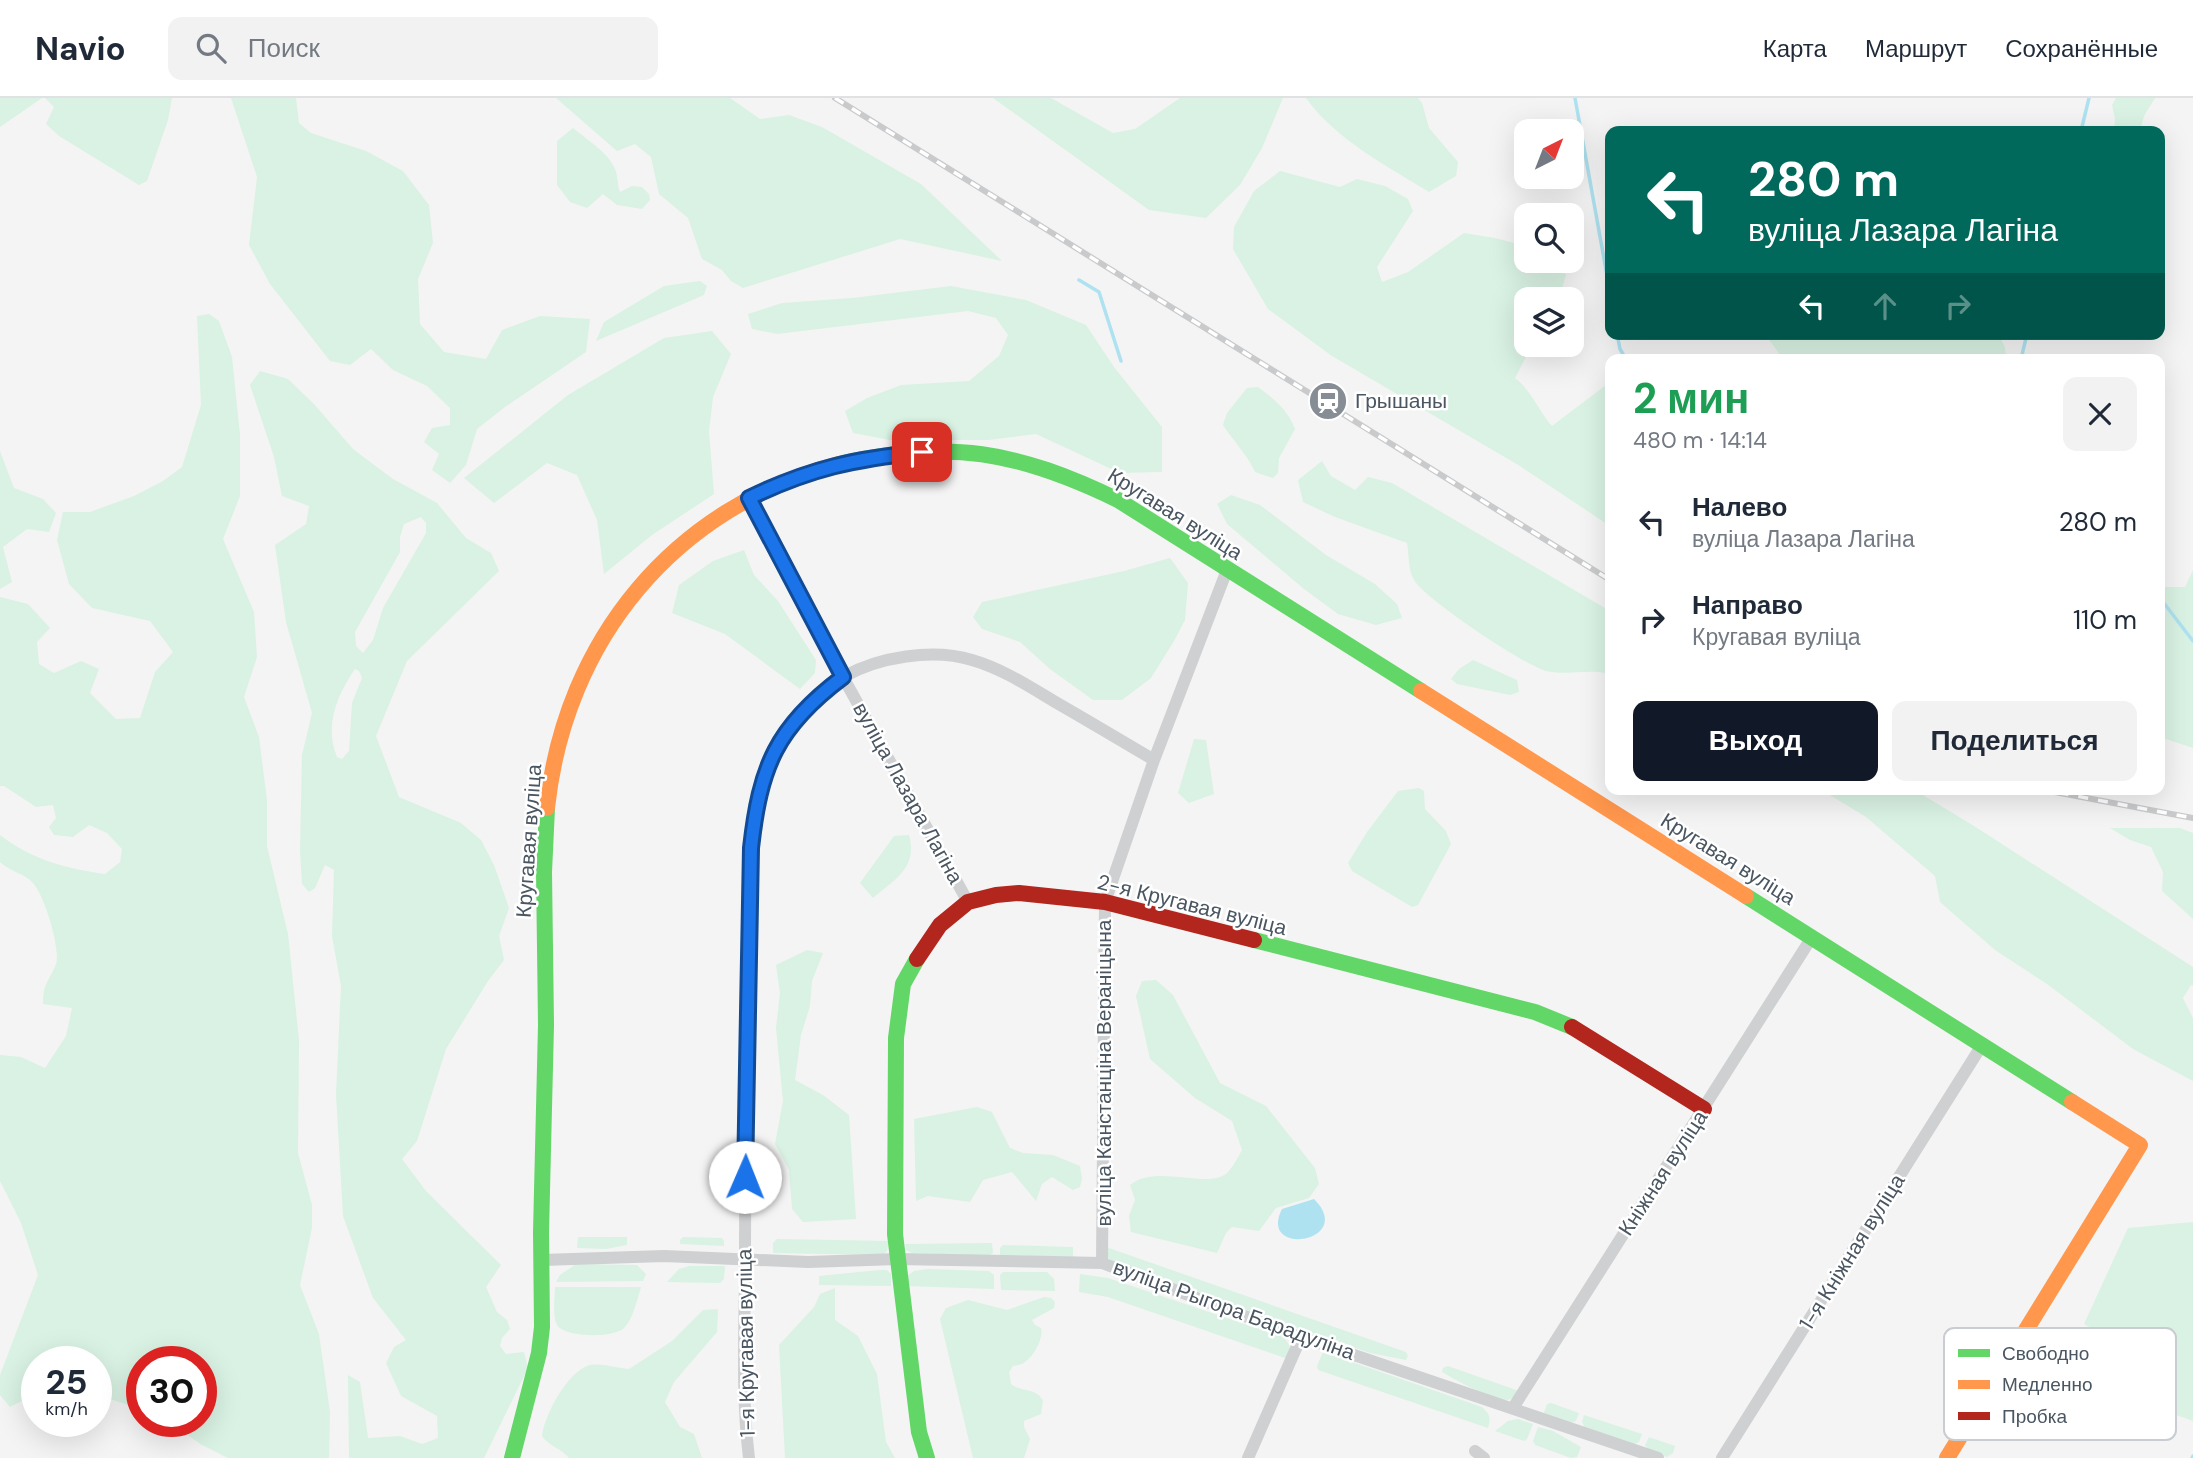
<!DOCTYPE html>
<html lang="ru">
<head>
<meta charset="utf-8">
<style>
  body { margin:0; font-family:"DM Sans",sans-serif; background:#f2f2f3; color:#1f2937; height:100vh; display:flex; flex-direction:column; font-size:26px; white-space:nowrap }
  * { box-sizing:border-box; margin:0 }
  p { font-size:23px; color:#747a83 }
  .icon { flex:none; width:38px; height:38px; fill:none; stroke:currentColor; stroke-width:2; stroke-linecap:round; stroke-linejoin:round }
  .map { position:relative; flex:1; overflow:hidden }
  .details { position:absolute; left:1605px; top:256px; width:560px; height:441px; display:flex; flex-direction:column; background:#fff; border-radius:14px; box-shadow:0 7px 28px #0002 }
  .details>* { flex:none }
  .hud { position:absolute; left:1605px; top:28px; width:560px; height:214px; border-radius:14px; box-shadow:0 7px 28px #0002; background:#00695c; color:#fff; overflow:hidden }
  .needle { width:46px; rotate:42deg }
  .tools { position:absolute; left:1514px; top:21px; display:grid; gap:14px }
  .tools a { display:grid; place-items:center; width:70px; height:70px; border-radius:14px; background:#fff; box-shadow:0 7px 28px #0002; font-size:35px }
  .speed { position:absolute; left:21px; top:1248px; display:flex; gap:14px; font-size:35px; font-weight:700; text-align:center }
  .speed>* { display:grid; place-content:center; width:91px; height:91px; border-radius:50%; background:#fff; box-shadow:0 7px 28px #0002; line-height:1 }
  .speed small { font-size:18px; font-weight:400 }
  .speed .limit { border:10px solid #d22; background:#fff; color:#111 }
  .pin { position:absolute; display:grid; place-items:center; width:60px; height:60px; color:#fff; margin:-30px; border-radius:14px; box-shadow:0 4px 10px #0006 }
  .me { position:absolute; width:77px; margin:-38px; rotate:1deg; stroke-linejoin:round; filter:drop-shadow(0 0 5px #0008) }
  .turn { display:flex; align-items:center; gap:24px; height:147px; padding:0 28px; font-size:32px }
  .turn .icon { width:91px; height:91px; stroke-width:2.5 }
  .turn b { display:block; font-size:49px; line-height:60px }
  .lanes { display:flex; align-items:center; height:66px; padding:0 28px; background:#0003; justify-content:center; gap:35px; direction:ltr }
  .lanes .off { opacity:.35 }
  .round { display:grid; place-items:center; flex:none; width:74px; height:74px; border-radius:14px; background:#f2f2f3 }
  .head { display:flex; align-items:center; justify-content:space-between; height:119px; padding:0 28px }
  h1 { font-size:42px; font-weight:700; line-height:52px; color:#1e9e55 }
  .action { display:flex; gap:14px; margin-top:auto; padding:14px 28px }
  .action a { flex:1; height:80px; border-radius:14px; background:#111827; color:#fff; font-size:28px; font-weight:700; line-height:80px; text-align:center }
  .action a+a { background:#f2f2f3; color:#1f2937 }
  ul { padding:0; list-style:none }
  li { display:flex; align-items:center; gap:21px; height:98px; padding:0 28px }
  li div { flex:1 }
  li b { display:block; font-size:26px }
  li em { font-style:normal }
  header { display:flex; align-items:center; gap:42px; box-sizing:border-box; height:98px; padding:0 35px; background:#fff; border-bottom:2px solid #e0e1e3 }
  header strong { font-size:33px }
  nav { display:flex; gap:38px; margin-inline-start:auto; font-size:24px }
  .search { width:490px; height:63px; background:#f2f2f3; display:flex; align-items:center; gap:18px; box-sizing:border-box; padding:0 24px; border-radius:14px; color:#747a83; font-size:26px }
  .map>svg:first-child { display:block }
</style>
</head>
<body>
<header>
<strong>Navio</strong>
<div class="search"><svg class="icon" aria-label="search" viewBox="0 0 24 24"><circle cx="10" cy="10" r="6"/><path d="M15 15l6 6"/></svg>Поиск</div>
<nav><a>Карта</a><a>Маршрут</a><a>Сохранённые</a></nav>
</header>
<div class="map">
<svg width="2193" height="1360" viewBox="0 0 2193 1360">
  <rect width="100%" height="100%" fill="#f4f4f4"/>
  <path fill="#d9f2e3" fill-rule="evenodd" d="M 0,0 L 42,0 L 0,29 Z
    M 45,0 L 172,0 L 168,22 L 147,83 L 139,87 L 59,38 L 46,26 L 54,9 Z
    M 231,0 L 296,0 L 299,25 L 311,35 L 366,53 L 403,73 L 429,107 L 433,145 L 418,181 L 420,226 L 444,254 L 486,261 L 502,232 L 540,218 L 590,221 L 586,254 L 505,309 L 477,331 L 466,367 L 450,385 L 432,372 L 439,356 L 424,344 L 432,330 L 450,327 L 450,310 L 427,288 L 393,272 L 371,251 L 350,267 L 330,263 L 270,186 L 249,147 L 257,79 Z
    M 556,0 L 730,0 L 760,21 L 789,17 L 822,29 L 921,86 L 1002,163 L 900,141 L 743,190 L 731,183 L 722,172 L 702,161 L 688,120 L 659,96 L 651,59 L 635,46 L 617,53 Z
    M 993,0 L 1051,0 L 1113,35 L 1135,31 L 1180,0 L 1283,0 L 1262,50 L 1240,87 L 1206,120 L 1149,112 Z
    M 1418,0 L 1422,5 L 1429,30 L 1458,64 L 1456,78 L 1429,94 C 1387,68 1335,41 1306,0 Z
    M 2116,0 L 2155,0 L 2144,18 L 2140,33 L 2114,33 L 2115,21 L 2112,7 Z
    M 573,30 C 587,42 608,54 615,71 C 618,78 617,87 620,94 L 632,88 L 642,89 L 649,96 L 650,102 L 642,111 L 617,107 L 603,96 L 587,110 L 570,104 L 557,87 L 557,43 Z
    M 1280,73 L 1340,89 L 1357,81 L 1385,88 L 1408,101 L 1413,113 L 1377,169 L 1382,184 L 1408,174 L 1464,135 L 1495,140 L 1526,148 L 1526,163 L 1560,163 L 1566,177 L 1559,201 L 1526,201 L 1526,247 L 1532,247 L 1515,280 C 1531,292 1538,312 1552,328 L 1610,284 L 1610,428 L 1520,368 L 1332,258 L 1268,211 L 1233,151 L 1234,129 L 1254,93 Z
    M 700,183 L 707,188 L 704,197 L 596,243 L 604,224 L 664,188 Z
    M 951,188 L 1026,202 L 1086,227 L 1114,269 L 1162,329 L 1162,374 L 1120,375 L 1036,336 L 989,342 L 890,342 L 853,335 L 845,313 L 867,300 L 901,287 L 969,283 L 999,258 L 1008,237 L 996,220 L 968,213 L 777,236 L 752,231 L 748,216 L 782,205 L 852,200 Z
    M 209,216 L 219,223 L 232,259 L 240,337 L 240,398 L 223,441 L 254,514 L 257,559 L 244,599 L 259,639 L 267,702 L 267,748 L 288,836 L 299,942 L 298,1055 L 312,1107 L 312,1130 L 300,1187 L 319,1236 L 330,1314 L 329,1360 L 228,1360 L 202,1347 L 167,1323 L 201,1323 L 201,1264 L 142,1264 L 142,1311 L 96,1297 L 96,1264 L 37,1264 L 37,1289 L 24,1302 L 10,1309 L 0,1297 L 0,1277 L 38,1177 L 21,1125 L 0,1083 L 0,957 L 21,959 L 45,970 L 66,938 L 72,910 L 43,906 C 43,884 49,884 56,866 C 61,851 44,795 32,784 C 25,776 9,773 0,764 L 0,737 C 30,761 67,771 105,776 L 120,764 L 122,751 L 107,735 L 89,727 L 73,739 L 54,737 L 49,729 L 56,720 L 53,707 L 36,709 L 4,688 L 0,688 L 0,499 L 28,506 L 50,530 L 37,544 L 39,566 L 54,575 L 81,563 L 99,571 L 90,595 L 116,621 L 140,620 L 155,574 L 173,554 L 150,523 L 92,510 L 69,486 L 57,442 L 63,414 L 90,414 L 134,398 L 163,383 L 182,369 L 201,307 L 197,218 Z
    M 712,233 L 731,256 L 713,299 L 709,333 L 714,396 L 652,437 L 604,476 L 597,422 L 577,377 L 547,365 L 494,405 L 464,380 L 568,297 L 664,240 Z
    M 1771,236 L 1998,236 L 2005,249 L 2006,261 L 1783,261 L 1767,239 Z
    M 260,273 L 288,281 L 314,306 L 353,351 L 393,381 L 437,405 L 466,440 L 491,455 L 499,473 L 407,563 L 376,638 L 399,699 L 461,725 L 481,742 L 494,767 L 509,810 L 499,838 L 504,862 L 488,883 L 446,951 L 417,1043 L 402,1061 L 426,1093 L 501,1167 L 486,1189 L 497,1214 L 507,1222 L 510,1231 L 502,1240 L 500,1248 L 506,1256 L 524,1254 L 528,1270 L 484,1360 L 349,1360 L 348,1277 L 360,1284 L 368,1340 L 400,1338 L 422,1346 L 438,1340 L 437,1318 L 401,1298 L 386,1265 L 394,1249 L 406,1242 L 373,1200 L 343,1118 L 336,996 L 341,888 L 332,838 L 334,772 L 325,767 L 315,790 L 309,794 L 302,786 L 300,753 L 302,657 L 312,615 L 286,524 L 275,447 L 306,426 L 309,408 L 282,398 L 274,359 L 250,287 ZM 421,419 L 426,425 L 426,435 L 383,510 L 373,542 L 363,555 L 356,548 L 355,534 L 400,454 L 400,439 L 404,426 ZM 355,571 L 359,573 L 362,580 L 352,605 L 349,653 L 342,661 L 337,659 C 324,628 337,597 355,571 Z
    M 1258,289 C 1274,301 1288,312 1295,331 L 1279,360 L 1278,375 L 1273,380 L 1255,374 C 1247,356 1234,344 1223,327 L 1227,315 L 1247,290 Z
    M 0,353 L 14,390 L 43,401 L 56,415 L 49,434 L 27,431 L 3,449 L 12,484 L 0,491 Z
    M 1322,363 L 1331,378 L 1355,392 L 1368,379 L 1392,385 L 1610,513 L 1610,576 C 1589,570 1566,578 1546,573 C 1524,567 1425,501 1414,482 C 1408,472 1409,456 1407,445 L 1335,419 L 1303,404 L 1298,382 Z
    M 1231,397 L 1260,407 L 1326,457 L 1375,486 L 1397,506 L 1402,520 L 1376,527 L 1338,516 L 1304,491 L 1227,426 L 1217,406 Z
    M 744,452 L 754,477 L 778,503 L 816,562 L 815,575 L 800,591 L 725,536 L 672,515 L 679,487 L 713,463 Z
    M 1170,460 L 1188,485 L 1185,522 L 1174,543 L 1151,580 L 1122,602 L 1093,602 L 1050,571 L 1020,544 L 982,531 L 973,519 L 982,504 L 1124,473 Z
    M 2193,472 L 2193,650 L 2160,639 L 2160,485 L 2166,489 L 2185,489 Z
    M 1473,562 L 1517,582 L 1519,594 L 1510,597 L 1457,586 L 1451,581 L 1459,571 Z
    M 1194,641 L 1206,642 L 1214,696 L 1189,705 L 1178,695 Z
    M 1419,690 L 1424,693 L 1425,711 L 1446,733 L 1451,746 L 1418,807 L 1412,809 L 1352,773 L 1348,765 L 1367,734 L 1398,693 Z
    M 1820,691 L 1913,691 L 1974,728 L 2193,869 L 2193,888 L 2191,887 L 2183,900 L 2193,920 L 2193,983 L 2133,951 L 2047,886 L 1995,852 L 1940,804 L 1935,778 L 1866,719 Z
    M 2110,730 L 2180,730 L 2193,735 L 2193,821 L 2162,793 L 2163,774 L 2151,749 L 2130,742 Z
    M 909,737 C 918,770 895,781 873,800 L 860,785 L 894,738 Z
    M 807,852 L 823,855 L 812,883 L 810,908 L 801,937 L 795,982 L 823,997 L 849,1017 L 856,1121 L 803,1124 L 792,1111 L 789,1072 L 775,1046 L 783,1003 L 776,930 L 780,895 L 776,867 Z
    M 1156,882 L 1173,897 L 1220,985 L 1266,1008 L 1315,1070 L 1319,1086 L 1309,1100 L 1276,1110 L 1259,1133 L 1232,1129 L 1226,1135 L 1217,1155 L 1131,1134 L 1129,1118 L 1135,1102 L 1130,1087 C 1156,1065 1208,1092 1227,1075 C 1233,1069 1238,1059 1242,1052 L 1232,1023 L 1195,1000 L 1150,961 L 1136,898 L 1142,883 Z
    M 977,1009 L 992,1014 L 1010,1050 L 1023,1055 L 1053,1057 L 1080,1068 L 1082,1081 L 1080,1089 L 1073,1092 L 1052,1079 L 1042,1086 L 1036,1103 L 1012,1074 L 983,1082 L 970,1104 L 928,1098 L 916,1103 L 914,1021 Z
    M 2193,1124 L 2193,1323 L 2151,1308 L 2156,1266 L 2084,1226 L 2128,1130 Z
    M 578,1139 L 627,1139 L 627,1147 L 606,1151 L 577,1150 Z
    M 683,1139 L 722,1140 L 724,1143 L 724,1148 L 680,1146 L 680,1142 Z
    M 777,1141 L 889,1143 L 887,1153 L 883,1157 L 773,1155 L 773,1145 Z
    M 992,1145 L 993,1155 L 989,1158 L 912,1155 L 906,1152 L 905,1146 Z
    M 1003,1147 L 1073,1149 L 1073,1159 L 1000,1157 L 1000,1150 Z
    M 1106,1149 L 1406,1254 L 1408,1258 L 1406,1262 L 1370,1255 L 1113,1165 L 1107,1159 Z
    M 576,1166 L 637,1167 L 646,1176 L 643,1183 L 556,1184 L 560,1177 Z
    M 689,1168 L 725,1168 L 724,1181 L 720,1185 L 667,1184 L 679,1171 Z
    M 928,1171 L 989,1173 L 994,1177 L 994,1191 L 906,1188 L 907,1178 L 914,1173 Z
    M 879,1172 L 887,1172 L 891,1176 L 891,1188 L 819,1187 L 819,1178 Z
    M 1003,1174 L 1047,1174 L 1054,1181 L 1055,1193 L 1001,1192 L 1000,1177 Z
    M 1080,1176 L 1108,1180 L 1283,1239 C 1291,1247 1291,1251 1288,1261 L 1108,1199 L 1079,1194 Z
    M 555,1189 L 641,1189 C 637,1202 633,1221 624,1230 C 614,1240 565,1240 557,1227 C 552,1217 555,1199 555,1189 Z
    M 835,1190 L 835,1222 L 858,1238 L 877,1276 L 886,1344 L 895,1360 L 785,1360 L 779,1247 L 814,1209 L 820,1196 Z
    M 1044,1199 L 1051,1200 L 1055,1204 L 1054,1210 L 1032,1222 L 1035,1227 L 1041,1230 C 1044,1240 1034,1258 1025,1264 C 1022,1267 1017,1267 1013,1268 L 1009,1274 L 1011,1286 C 1022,1295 1036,1289 1043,1303 L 1041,1316 L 1024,1323 L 1024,1329 L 1030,1341 L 1024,1360 L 973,1360 L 940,1221 L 946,1210 L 968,1202 L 1007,1212 Z
    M 718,1211 L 717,1234 L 674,1284 L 665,1304 L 680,1329 L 694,1336 L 702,1360 L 569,1360 C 561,1350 550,1349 542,1338 C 544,1318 568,1272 590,1267 C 601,1265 617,1270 629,1271 L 672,1243 L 703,1212 Z
    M 1323,1254 L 1482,1309 C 1490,1316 1491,1320 1488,1330 L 1318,1272 L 1317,1268 Z
    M 1448,1268 L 1519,1293 C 1517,1296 1515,1299 1511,1301 C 1499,1307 1454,1281 1442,1274 L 1443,1270 Z
    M 1551,1305 L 1579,1315 L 1576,1323 L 1570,1325 L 1544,1315 L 1547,1306 Z
    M 1584,1317 L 1642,1336 L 1639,1344 L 1633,1347 L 1585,1330 L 1582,1324 Z
    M 1518,1321 L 1533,1326 L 1527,1341 L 1524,1343 L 1495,1333 L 1508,1323 Z
    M 1538,1329 L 1553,1333 L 1581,1349 L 1577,1359 L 1571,1360 L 1535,1347 L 1533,1343 Z
    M 1649,1339 L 1675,1348 L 1673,1355 L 1667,1359 L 1648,1352 L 1645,1347 Z"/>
  <path fill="#aee2f0" d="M 1314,1101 C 1357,1144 1257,1160 1282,1111 Z"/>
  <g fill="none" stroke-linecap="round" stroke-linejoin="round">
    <path stroke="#aee2f0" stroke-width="3.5" d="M 1575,0 L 1610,194
      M 2081,33 L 2089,0
      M 1079,182 L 1099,194 L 1121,263
      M 1617,236 L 1620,251 L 1626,261
      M 2021,261 L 2027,236
      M 2160,500 L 2193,543
      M 2192,1360 L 2193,1358"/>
    <path stroke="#ced0d2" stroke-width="12" d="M 749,400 L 843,579 L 968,804
      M 542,1162 L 664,1158 L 808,1164 L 898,1161 L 1102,1165 L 1301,1239 L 1658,1360
      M 1102,1165 L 1105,804 L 1154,662 L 1227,472
      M 1513,1310 L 1812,839
      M 1475,1353 L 1484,1360
      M 749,1360 C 741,1295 745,1229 745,1164 C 745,1026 748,888 751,750 C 754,717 759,677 776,648 C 792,622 817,595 843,579 C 878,559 933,550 972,562 C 1003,571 1030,589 1057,605 C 1090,624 1122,643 1154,662
      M 1248,1360 L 1301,1239
      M 1722,1360 L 1982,947"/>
    <path stroke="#63d668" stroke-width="16" d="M 839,366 C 949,341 1017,353 1118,402 L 1421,593
      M 1746,798 L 2072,1004
      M 1254,842 L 1535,914 L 1572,929
      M 917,861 L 903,886 L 896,940 L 895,1136 L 919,1334 L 927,1360
      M 512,1360 L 539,1255 L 542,1229 L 541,1134 L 546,927 L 544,774 L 547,710"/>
    <path stroke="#ff974d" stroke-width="16" d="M 1421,593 L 1746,798
      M 547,710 C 565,542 674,409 839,366
      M 1947,1360 L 2140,1047 L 2072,1004"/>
    <path stroke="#b3261e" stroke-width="16" d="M 917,861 L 940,827 L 968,804 L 996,797 L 1019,795 L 1105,804 L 1254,842
      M 1572,929 L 1704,1011"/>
    <g stroke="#c9cacc" stroke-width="6">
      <path id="rail" d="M 835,0 L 1610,482
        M 2039,691 L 2193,720"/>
    </g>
    <use href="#rail" stroke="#fff" stroke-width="3.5" stroke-dasharray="10" stroke-linecap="butt"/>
  </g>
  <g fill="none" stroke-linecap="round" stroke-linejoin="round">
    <g stroke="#114b97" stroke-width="18">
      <path id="route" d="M 745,1079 L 751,750 C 760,669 776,629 843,579 L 749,400 C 811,370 855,361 922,354"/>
    </g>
    <use href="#route" stroke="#1a73e8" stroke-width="12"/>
  </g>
  <defs>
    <g id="station-disc" transform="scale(2.0125)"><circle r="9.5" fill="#868d94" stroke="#fff"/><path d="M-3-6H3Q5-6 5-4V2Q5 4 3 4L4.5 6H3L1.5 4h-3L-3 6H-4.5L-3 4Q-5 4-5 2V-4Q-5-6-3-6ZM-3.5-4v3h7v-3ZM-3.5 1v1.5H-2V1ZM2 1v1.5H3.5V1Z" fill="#fff"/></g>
  </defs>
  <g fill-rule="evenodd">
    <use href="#station-disc" x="1328" y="303"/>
  </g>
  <g text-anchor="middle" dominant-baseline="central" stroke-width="5" stroke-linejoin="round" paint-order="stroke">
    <g font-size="21" fill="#4a5661" stroke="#fff" text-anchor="start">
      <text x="1355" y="303">Грышаны</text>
    </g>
    <g font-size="21" fill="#4a5661" stroke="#fff">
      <text transform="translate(1175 416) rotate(32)">Кругавая вуліца</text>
      <text transform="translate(908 695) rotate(61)">вуліца Лазара Лагіна</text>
      <text transform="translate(529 743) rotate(-86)">Кругавая вуліца</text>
      <text transform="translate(1728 761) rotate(32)">Кругавая вуліца</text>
      <text transform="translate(1192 807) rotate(14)">2-я Кругавая вуліца</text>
      <text transform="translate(1104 975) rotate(-90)">вуліца Канстанціна Вераніцына</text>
      <text transform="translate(1663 1075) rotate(-57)">Кніжная вуліца</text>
      <text transform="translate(1852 1154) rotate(-58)">1-я Кніжная вуліца</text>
      <text transform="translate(1234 1212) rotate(20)">вуліца Рыгора Барадуліна</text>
      <text transform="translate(746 1245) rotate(-91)">1-я Кругавая вуліца</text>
    </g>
  </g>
  <rect x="1944" y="1230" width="232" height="112" rx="10" fill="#fff" stroke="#c9ccd0" stroke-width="2"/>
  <rect x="1958" y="1251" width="32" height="8" fill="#63d668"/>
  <rect x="1958" y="1282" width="32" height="9" fill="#ff974d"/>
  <rect x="1958" y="1314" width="32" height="8" fill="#b3261e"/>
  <g font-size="19" fill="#4a5661">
    <text x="2002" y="1262">Свободно</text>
    <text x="2002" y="1293">Медленно</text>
    <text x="2002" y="1325">Пробка</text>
  </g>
</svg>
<div class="tools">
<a><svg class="needle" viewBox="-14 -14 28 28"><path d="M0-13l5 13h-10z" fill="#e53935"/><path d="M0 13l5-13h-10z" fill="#747a83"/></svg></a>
<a><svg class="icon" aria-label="search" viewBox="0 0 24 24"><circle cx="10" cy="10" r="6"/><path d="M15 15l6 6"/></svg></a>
<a><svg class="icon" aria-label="layers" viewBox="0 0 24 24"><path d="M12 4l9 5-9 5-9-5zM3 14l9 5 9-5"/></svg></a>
</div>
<div class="speed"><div>25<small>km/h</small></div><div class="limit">30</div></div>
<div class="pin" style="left:922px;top:354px;background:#d93025"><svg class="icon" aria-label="arrive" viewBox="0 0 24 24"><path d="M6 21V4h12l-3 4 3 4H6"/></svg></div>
<svg class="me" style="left:745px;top:1079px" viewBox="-20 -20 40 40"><circle r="19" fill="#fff"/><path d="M0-13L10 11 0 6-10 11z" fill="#1a73e8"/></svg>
<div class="hud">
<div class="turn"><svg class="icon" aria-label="left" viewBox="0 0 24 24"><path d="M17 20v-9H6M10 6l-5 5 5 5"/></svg><div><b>280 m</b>вуліца Лазара Лагіна</div></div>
<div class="lanes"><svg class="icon" aria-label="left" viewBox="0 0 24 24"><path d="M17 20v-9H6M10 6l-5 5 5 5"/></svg><svg class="icon off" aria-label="ahead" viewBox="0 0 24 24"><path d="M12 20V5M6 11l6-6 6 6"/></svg><svg class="icon off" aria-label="right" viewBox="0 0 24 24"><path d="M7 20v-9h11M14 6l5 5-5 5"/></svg></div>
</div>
<section class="details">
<div class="head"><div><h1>2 мин</h1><p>480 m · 14:14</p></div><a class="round"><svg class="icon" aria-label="close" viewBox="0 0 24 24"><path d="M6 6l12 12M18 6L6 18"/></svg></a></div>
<ul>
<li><svg class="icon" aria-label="left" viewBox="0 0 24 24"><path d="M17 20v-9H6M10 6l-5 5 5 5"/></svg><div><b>Налево</b><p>вуліца Лазара Лагіна</p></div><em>280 m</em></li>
<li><svg class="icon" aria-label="right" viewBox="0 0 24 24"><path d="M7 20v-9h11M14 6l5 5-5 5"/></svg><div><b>Направо</b><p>Кругавая вуліца</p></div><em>110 m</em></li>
</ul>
<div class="action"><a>Выход</a><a>Поделиться</a></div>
</section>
</div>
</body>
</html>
